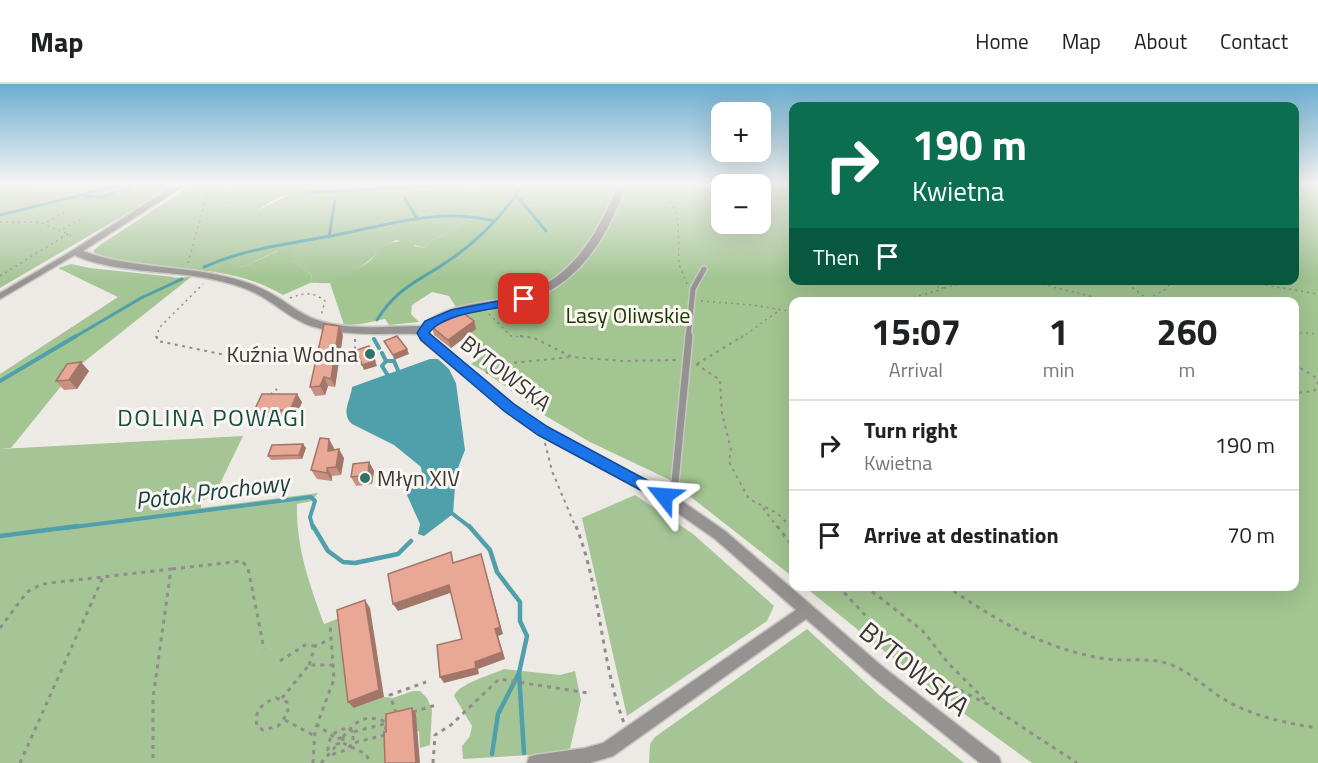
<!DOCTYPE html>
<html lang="en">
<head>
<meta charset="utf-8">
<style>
  body { margin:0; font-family:"Titillium Web",sans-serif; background:#f6f6f6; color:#202124; height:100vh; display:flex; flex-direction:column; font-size:22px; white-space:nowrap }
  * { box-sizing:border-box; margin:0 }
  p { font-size:20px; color:#757577 }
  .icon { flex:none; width:33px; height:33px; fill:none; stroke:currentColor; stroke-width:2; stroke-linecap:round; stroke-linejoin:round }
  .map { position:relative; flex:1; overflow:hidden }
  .panel { position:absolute; left:789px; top:213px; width:510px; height:294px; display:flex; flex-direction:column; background:#fff; border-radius:12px; box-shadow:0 6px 24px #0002 }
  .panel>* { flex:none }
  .hud { position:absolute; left:789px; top:18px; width:510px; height:183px; border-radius:12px; box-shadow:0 6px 24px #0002; background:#0b6e4f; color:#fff; overflow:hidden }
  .fabs { position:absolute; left:711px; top:18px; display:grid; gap:12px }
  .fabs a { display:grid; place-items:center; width:60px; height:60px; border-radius:12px; background:#fff; box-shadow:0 6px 24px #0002; font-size:30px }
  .pin { position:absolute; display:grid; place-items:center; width:51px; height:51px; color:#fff; margin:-26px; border-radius:12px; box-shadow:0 3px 9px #0006 }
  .me { position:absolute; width:66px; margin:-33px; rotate:298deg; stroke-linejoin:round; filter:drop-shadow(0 0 4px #0008) }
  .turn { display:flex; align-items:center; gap:21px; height:126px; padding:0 24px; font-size:27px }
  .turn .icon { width:78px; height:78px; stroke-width:2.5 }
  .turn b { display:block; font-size:42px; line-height:51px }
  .then { display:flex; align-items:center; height:57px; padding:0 24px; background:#0003; gap:12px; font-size:22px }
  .eta { display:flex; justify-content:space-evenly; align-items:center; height:102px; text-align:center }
  .eta b { font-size:36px; font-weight:700; line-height:42px }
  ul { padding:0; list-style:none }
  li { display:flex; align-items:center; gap:18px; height:90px; padding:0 24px; border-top:2px solid #e0e0e0 }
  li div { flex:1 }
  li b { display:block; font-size:22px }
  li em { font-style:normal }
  header { display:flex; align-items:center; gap:36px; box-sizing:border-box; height:84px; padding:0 30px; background:#fff; border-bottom:2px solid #e0e0e0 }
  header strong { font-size:28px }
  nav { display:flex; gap:33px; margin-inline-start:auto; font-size:21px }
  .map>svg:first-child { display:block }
</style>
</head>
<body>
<header>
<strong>Map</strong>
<nav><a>Home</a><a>Map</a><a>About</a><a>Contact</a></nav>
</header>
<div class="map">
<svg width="1318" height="679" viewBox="0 0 1318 679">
  <rect width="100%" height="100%" fill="#ede9e4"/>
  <path fill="#a6c597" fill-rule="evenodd" d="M 174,100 L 157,112 L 0,204 L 0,101 Z
    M 193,100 L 467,100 L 470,106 L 497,110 L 498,119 L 482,132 L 464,138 L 446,151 L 432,156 L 425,164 L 396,156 C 374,168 355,195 329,199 C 323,200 317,198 310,199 L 312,191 L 293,177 L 292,167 L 277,167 L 243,183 L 224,179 L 215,188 L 103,175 L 93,167 L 100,161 ZM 228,104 L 235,111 L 291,110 L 256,127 L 208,118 Z
    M 71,180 L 90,184 L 174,193 L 0,293 L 0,290 L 118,213 L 58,184 Z
    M 243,352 L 216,408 L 201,418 L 201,424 L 318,409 L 312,417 L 297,420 C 296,463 309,499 324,540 L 342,533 L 354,624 L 384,613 L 393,614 L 413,607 L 420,607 L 427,614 L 432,626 L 430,661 L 420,664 L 419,647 L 417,647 L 389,679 L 0,679 L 0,365 Z
    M 635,411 L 693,450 L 774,522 L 767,537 L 627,632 L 582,434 Z
    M 807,545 L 879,611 L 964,679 L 649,679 L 650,660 L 655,653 Z
    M 504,585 L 560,591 L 575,587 L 581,616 L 570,665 L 548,670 L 463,675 L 462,662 L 470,652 L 472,642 L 454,612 C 458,600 491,591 504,585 Z"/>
  <path fill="#a2c591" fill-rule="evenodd" d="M 467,100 L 793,100 L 794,196 L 1294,196 L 1295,100 L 1318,100 L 1318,679 L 1032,679 L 941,613 L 805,503 L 1294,502 L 1294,218 L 794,218 L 793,493 L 668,395 L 590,358 L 544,331 L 484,287 L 471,280 L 487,269 L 446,240 L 463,234 L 449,212 L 432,208 L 412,221 L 411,230 L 419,238 L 389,241 L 385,235 C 370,238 360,241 344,241 L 330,199 C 340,194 351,189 361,183 C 384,169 379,155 414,157 L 414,162 L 425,164 L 432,156 L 446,151 L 464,138 L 482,132 L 498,119 L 497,110 L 470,106 ZM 722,100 L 760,100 L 760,140 L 722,140 Z
    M 228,104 L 235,111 L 265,107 L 291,110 L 277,114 L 256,127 L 207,118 Z
    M 280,166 L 293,167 L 293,177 L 312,191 L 310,199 L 283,211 C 261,198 240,192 215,188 L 224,178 L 243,183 Z
    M 191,193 L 75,285 L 11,364 L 0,365 L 0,293 L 168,194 Z"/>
  <path fill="#4fa0aa" d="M 430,275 L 438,275 L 449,285 L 456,299 L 465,366 L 456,389 L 453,430 L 424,452 L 418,450 L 420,440 L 407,411 L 422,390 L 421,383 L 394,361 L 352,340 C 340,329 351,316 352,303 Z"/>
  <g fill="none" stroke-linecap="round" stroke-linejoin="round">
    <path stroke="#4fa0aa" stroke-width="3" d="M 123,107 L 135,100
      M 305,109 L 464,100
      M 516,111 L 546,147
      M 85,112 L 101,113 L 116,109
      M 404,113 L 416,133
      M 0,131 L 126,100
      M 329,153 L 335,117
      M 204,183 C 244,165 287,160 330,152 C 386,142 437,123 494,137
      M 377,236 C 398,202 420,197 451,175 C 477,157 501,133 519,107 L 516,100
      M 73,254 L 141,214 L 182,195"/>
    <path stroke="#4fa0aa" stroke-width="4" d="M 374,255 L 379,264
      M 382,269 L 386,277 L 382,282 L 390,295
      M 386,277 L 394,277 L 400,291
      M 0,297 L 76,252
      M 449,427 L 471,444
      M 66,444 L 311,413 L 315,417 L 310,433 L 313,444"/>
    <path stroke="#4fa0aa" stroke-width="4.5" d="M 313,442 L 328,467 L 343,478 L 355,479 L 398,470 L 411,457
      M 469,442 L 490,466 L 497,488 L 520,518 L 520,537 L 527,552 L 519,589 L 498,630 L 492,670
      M 0,452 L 78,442
      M 519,589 L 524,669"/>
    <g stroke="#c9c6c2" stroke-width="8">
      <path id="service-far1" d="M 0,212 L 75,168
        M 688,254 L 693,205 L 704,185"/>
    </g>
    <g stroke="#c9c6c2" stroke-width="10">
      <path id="service" d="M 664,412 L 675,398 L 689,252"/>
    </g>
    <g stroke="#c9c6c2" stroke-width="3">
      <path id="minor" d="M 176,100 L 187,100 L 83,167 C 129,184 179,181 227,193 C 245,197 261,203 277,213 C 290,221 302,231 317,236 C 349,247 387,242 421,242 C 443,223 472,220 499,216 C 565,206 595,158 618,100 L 627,100 C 603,163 573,211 502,223 C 477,227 450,228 430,247 L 430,251 L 513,320 L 547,344 L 669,408 L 725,447 L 883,583 L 999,673 L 1001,679 L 980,679 L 873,593 L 806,535 L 613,672 L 590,679 L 527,679 L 529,673 L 535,671 L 585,664 L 603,659 L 796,526 L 715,455 L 659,416 L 539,350 L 505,326 L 421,256 L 419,250 C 383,249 345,253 311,242 C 293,236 279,223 264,214 C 243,201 218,196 194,192 C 165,188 91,185 70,168 Z"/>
    </g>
    <path stroke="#908d8a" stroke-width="1.5" stroke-dasharray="2 4" stroke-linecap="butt" d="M 665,100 L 678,136 L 679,180 L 687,200
      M 0,105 L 40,100
      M 1294,118 L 1306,112 L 1308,100
      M 0,138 L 39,138 L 75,153
      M 47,138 L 65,128
      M 63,145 L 81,135
      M 188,179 L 207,111 L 213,100
      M 0,192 L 69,149
      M 936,196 L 939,205
      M 1025,196 L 1113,218
      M 1123,196 L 1151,218
      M 1236,196 L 1318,210
      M 944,204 L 976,196
      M 290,214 C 303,209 313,207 325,217 L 321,232
      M 701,217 L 753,221 L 794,228
      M 896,218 L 940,206 L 952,196
      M 1143,218 L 1166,205 L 1173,196
      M 489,230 L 511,252 L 534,254
      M 1294,248 L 1318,250
      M 157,254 L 159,244 L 203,200
      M 741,254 L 777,228"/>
    <path stroke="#908d8a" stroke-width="2" stroke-dasharray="3 4.5" stroke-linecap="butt" d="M 156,252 L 158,257 L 235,273
      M 520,252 L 532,253 L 572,273 L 624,277 L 678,276
      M 355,255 L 355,281
      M 696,280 L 720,296 L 722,329 L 731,366 L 729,378 L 749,415 L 777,429 L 792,444
      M 697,280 L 743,252
      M 1294,280 L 1315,293 L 1318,300 L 1314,307 L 1294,309
      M 486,289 L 511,279 L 571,273
      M 270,311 L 277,305
      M 259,320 L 251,328 L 250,336 L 272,339
      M 545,359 L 552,387 L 576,444
      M 763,424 L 778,444"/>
    <path stroke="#908d8a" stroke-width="3" stroke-dasharray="4 5" stroke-linecap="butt" d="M 576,442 C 601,505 600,575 624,639
      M 777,442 L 794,464
      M 790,442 L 794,446
      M 172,485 L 242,477 L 248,484 L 264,565
      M 838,502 L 889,557 L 938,595 L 987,620 L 1077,679
      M 865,502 L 922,546 L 949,580 L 989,620
      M 946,502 C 998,537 1043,565 1106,575 C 1129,578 1152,572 1174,582 C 1193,590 1209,607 1227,617 C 1256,633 1285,639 1318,644
      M 0,544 L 27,508 L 42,500 L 171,485 L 153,614 L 153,679
      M 280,577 L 305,561 L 315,562
      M 309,581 L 315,562 L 329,556
      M 276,614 L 287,618 L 288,629 L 278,642 L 263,646 L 257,642 C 254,627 262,619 276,614 Z
      M 282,614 L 309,581 L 334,581
      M 413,628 L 436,621
      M 396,629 L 390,611 L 426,598
      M 285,636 L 313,651
      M 316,640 L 337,655
      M 384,640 L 353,648 L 353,659 L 385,651 L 387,635
      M 353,648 L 348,644 C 334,647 329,651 328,666 L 333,670 L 346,666 L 353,659
      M 343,653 L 343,659 L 337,660 L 337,655 Z
      M 343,653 C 356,637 365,629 386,638
      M 343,659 L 366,670 L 370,679
      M 20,679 L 103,493
      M 313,679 L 315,646 L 334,595 L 330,540
      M 321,679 L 337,661
      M 433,679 L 435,651 L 451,641 L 499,595 L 588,609"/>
    <use href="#service-far1" stroke="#959292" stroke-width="5"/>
    <use href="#service" stroke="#959292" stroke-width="7"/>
    <use href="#minor" fill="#959292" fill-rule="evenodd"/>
  </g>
  <path fill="#c89080" d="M 474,237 L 476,245 L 451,264 L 434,251 L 432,243 Z
    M 343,251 L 335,303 L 328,302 L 325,311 L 315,312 L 310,303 Z
    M 89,287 L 77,305 L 64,306 L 56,297 Z
    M 302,318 L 295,335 L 260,335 L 254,327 Z
    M 303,360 L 306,364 L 302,375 L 271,376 L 268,372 Z
    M 334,364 L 334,366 L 344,374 L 341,391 L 332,392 L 332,397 L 317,395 L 311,386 Z
    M 369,378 L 374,387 L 372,400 L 356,402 L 351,393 Z"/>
  <path fill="#a27668" d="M 474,237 L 476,245 L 451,264 L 448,256 Z
    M 339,242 L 343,251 L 335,303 L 331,295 Z
    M 369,262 L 377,282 L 364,286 L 362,281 Z
    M 407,265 L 409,270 L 394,276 L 393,271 Z
    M 81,278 L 89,287 L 77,305 L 69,296 Z
    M 324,293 L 328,302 L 325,311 L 320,302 Z
    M 297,310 L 302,318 L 295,335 L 290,326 Z
    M 329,355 L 334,364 L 333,376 L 328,367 Z
    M 303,360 L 306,364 L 302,375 L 299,371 Z
    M 339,365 L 344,374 L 341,391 L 336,383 Z
    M 369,378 L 374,387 L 372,400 L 368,391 Z
    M 327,384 L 332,392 L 332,397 L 327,389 Z
    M 481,470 L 503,550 L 498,552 L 505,575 L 478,585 L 479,590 L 444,599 L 440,593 L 475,578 Z
    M 449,501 L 453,508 L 398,527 L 393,520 Z
    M 365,516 L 370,524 L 384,613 L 354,624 L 348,618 Z
    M 412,624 L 416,630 L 420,679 L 416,679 Z"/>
  <path fill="#e8a895" stroke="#a27668" stroke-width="1.5" d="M 463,229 L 474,237 L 448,256 L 432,243 Z
    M 324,240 L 339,242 L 331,295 L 324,293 L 320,302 L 310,303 Z
    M 397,252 L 407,265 L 393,271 L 384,257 Z
    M 369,262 L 375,277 L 362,281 L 357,266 Z
    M 81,278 L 69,296 L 56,297 L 67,280 Z
    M 262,310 L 297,310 L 290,326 L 254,327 Z
    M 320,354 L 329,355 L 328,367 L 339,365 L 336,383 L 327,384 L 327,389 L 311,386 Z
    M 303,360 L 299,371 L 268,372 L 272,361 Z
    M 369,378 L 368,391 L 351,393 L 353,380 Z
    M 451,468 L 453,479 L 481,470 L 500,543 L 495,545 L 502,568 L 475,578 L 476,584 L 440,593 L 437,561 L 462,555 L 449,501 L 393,520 L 388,490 Z
    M 365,516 L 379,606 L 348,618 L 337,526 Z
    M 412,624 L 416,679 L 385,679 L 384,648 L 386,648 L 386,630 Z"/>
  <linearGradient id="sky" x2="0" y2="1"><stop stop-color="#6baccf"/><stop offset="0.51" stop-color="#f7f5f3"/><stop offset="1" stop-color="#f7f5f3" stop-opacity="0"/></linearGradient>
  <rect width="1318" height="196" fill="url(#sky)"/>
  <path fill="#1a73e8" stroke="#114b97" stroke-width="1.5" d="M 524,212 L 528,213 L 528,218 C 503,225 444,227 429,249 L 514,320 L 548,343 L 669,408 L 672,412 L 669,416 L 659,416 L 538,351 L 504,327 L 421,256 L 417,249 L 425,237 L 451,226 Z"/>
  <g fill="#2d7368" stroke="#faf6f1" stroke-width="2">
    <circle cx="370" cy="270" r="6"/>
    <circle cx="365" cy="394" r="6"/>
  </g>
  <g text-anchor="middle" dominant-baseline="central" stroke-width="6" stroke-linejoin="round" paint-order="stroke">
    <g font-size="22" fill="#193801" stroke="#faf6f1">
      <text x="628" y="231">Lasy Oliwskie</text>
    </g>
    <g font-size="22" fill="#3b3938" stroke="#faf6f1" text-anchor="end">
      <text x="358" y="270">Kuźnia Wodna</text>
      <text x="377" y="394" text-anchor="start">Młyn XIV</text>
    </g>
    <g font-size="22" fill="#3b3938" stroke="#faf6f1">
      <text transform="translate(506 289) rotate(38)">BYTOWSKA</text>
    </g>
    <g font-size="24" letter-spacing="1.5" fill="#154e46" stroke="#faf6f1">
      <text x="212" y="333">DOLINA POWAGI</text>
    </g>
    <g font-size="24" font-style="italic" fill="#193f44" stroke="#faf6f1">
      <text transform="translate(212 407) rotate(-7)">Potok Prochowy</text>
    </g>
    <g font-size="27" fill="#3b3938" stroke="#faf6f1">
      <text transform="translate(915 584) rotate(39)">BYTOWSKA</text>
    </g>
  </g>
</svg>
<div class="fabs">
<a>+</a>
<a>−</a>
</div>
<div class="pin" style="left:524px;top:215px;background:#d93025"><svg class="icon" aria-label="arrive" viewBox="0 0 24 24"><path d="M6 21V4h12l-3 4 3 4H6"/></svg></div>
<svg class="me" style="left:664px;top:412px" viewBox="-20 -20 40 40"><path d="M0-17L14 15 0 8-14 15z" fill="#1a73e8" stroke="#fff" stroke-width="4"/></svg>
<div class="hud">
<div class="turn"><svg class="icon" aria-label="right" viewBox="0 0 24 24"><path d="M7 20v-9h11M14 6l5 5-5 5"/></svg><div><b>190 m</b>Kwietna</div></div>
<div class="then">Then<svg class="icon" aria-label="arrive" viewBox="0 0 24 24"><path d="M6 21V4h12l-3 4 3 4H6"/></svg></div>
</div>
<section class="panel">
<div class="eta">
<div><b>15:07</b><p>Arrival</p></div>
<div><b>1</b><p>min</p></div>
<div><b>260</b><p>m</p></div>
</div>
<ul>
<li><svg class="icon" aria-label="right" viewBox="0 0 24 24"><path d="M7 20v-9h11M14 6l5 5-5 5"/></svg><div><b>Turn right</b><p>Kwietna</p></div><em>190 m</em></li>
<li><svg class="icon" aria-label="arrive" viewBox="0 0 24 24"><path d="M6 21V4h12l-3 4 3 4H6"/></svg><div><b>Arrive at destination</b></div><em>70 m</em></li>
</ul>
</section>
</div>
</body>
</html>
